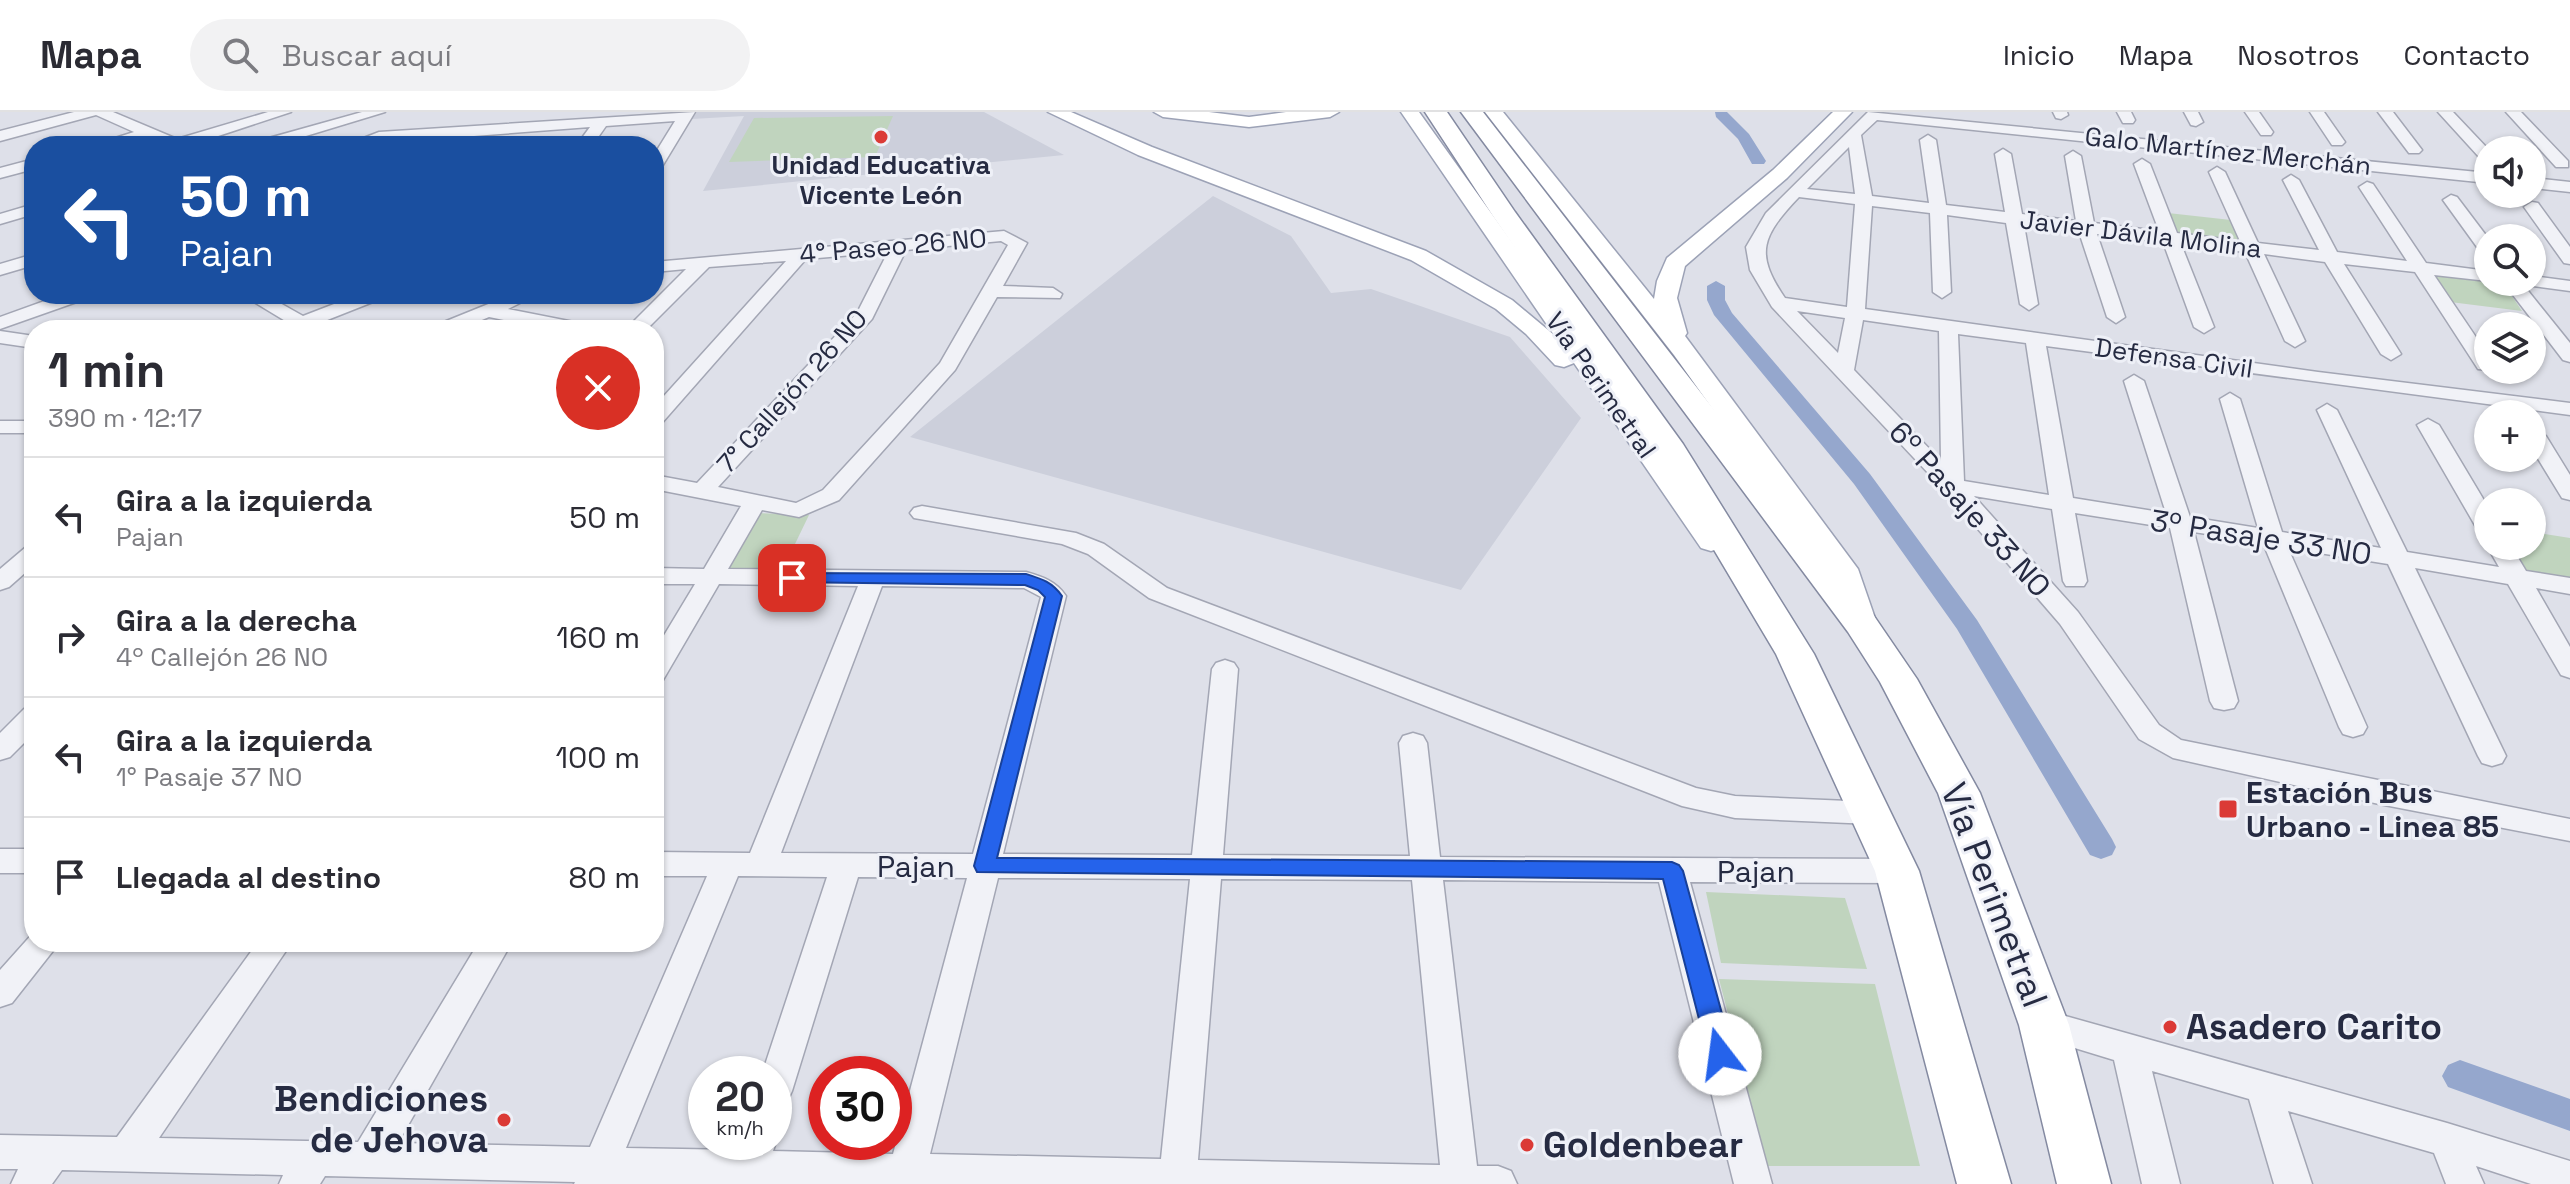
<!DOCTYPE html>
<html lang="es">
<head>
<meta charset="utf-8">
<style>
  body { margin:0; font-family:"Space Grotesk",sans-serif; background:#f2f2f3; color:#2b2b33; height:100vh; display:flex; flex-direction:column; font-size:30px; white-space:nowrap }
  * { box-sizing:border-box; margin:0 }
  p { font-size:26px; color:#7c7c81 }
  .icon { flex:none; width:44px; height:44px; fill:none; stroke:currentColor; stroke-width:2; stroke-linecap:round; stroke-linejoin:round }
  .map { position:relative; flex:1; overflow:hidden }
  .sheet { position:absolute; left:24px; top:208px; width:640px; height:632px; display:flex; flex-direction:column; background:#fff; border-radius:32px; box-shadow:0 2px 6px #0004 }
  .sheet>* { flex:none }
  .top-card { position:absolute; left:24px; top:24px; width:640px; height:168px; border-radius:32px; box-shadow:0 2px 6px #0004; background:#1a4fa0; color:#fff; overflow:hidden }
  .tools { position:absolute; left:2474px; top:24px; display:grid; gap:16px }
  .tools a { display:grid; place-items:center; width:72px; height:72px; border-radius:50%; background:#fff; box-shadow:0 2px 6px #0004; font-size:40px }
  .speed { position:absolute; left:688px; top:944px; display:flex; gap:16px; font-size:40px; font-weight:700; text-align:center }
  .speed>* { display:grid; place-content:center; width:104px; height:104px; border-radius:50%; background:#fff; box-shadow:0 2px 6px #0004; line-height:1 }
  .speed small { font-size:20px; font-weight:400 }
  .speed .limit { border:12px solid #d22; background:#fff; color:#111 }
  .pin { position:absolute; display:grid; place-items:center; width:68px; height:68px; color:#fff; margin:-34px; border-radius:16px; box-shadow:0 4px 12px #0006 }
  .me { position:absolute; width:88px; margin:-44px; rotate:345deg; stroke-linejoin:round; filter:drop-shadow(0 0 6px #0008) }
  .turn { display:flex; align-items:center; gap:28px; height:168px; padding:0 24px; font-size:36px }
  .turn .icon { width:104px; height:104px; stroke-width:2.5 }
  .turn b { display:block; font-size:56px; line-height:68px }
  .round { display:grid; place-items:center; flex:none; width:84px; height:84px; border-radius:42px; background:#f2f2f3 }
  .headline { display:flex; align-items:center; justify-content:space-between; height:136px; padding:0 24px }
  h1 { font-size:48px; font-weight:600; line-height:60px }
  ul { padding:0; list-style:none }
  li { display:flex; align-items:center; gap:24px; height:120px; padding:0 24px; border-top:2px solid #e1e1e2 }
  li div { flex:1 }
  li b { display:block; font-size:30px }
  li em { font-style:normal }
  header { display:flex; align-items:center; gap:48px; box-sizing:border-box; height:112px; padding:0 40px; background:#fff; border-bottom:2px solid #e1e1e2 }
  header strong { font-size:38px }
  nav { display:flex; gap:44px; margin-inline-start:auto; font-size:28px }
  .search { width:560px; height:72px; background:#f2f2f3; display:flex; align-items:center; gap:20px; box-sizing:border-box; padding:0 28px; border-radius:44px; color:#7c7c81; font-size:30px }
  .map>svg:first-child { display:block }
</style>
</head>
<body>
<header>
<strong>Mapa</strong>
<div class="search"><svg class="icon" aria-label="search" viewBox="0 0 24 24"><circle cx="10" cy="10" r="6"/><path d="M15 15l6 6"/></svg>Buscar aquí</div>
<nav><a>Inicio</a><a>Mapa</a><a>Nosotros</a><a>Contacto</a></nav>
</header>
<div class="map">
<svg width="2570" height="1072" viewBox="0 0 2570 1072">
  <rect width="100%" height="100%" fill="#dee0e9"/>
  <path fill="#cccfdb" d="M 697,0 L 984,0 L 1064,43 L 703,79 L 744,4 L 692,7 Z
    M 1213,84 L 1291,124 L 1331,181 L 1371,177 L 1510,225 L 1581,306 L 1461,478 L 910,325 Z"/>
  <path fill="#c0d4be" d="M 893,4 L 875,45 L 729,50 L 754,6 Z
    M 2168,101 L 2231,108 L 2242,133 L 2177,125 Z
    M 2433,163 L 2504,172 L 2522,199 L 2450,190 Z
    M 758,401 L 809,403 L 781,461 L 726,459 Z
    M 2532,420 L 2570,426 L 2570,471 L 2523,464 L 2506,434 L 2532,434 Z
    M 1706,780 L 1845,786 L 1867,857 L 1721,851 Z
    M 1719,867 L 1875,872 L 1920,1054 L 1767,1054 Z"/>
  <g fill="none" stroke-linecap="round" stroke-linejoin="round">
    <path fill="#95a7cd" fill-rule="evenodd" d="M 1715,0 L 1727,0 L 1749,22 L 1766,49 L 1764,52 L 1752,52 L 1738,27 L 1716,5 Z
      M 1716,169 L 1725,174 L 1725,188 L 1732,201 L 1870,362 L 1977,508 L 2112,727 L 2116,735 L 2112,743 L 2101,747 L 2090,743 L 1957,517 L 1854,372 L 1714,203 L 1707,188 L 1707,174 Z
      M 2460,948 L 2570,987 L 2570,1019 L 2448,975 L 2442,964 L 2448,953 Z"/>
    <g stroke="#a3a6b4" stroke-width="3">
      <path id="minor" d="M 74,0 L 113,0 L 177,27 L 268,0 L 291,0 L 188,34 L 167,34 L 147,25 L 115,34 L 90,34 L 134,20 L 96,3 L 0,29 L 0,19 Z
        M 362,0 L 385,0 L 273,34 L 248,34 L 251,31 Z
        M 695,0 L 660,58 L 654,60 L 654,43 L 675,9 L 606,14 L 592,34 L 576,34 L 590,15 L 343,34 L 379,20 Z
        M 1868,0 L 2488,61 L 2488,71 L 1877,8 L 1861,23 L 1872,84 L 1929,91 L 1920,28 L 1928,23 L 1936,28 L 1946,93 L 2005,100 L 1995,42 L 2003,37 L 2011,42 L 2022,102 L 2076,109 L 2065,44 L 2073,39 L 2081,44 L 2094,111 L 2159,119 L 2134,52 L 2142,47 L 2150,52 L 2177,121 L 2240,129 L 2209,60 L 2217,55 L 2225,60 L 2258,131 L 2319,138 L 2283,68 L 2291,63 L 2299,68 L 2337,140 L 2407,149 L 2359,75 L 2367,70 L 2373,72 L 2426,151 L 2488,159 L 2488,169 L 2434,163 L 2488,243 L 2489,258 L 2478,257 L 2415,160 L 2344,152 L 2401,242 L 2391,248 L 2381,242 L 2325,150 L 2264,142 L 2305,229 L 2295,235 L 2285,229 L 2245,140 L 2181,132 L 2214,215 L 2204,221 L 2194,215 L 2163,130 L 2097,122 L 2125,205 L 2116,211 L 2107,205 L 2079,120 L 2024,113 L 2038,192 L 2029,198 L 2020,192 L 2006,111 L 1947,103 L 1951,180 L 1942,186 L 1933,180 L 1930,101 L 1872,94 L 1865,197 L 2318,260 L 2570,291 L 2570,303 L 2046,234 L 2073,386 L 2166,401 L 2124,269 L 2134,263 L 2144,269 L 2190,405 L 2258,416 L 2220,287 L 2230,281 L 2240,287 L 2282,420 L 2381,436 L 2317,298 L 2327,292 L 2337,298 L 2407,440 L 2499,455 L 2487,434 L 2511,434 L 2526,459 L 2570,466 L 2570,482 L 2536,476 L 2570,535 L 2570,566 L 2561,563 L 2508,472 L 2415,456 L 2506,644 L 2502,651 L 2492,654 L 2482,651 L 2478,644 L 2388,452 L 2288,436 L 2367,615 L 2363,622 L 2353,625 L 2343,622 L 2339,615 L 2263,431 L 2194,420 L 2238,589 L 2234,596 L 2224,598 L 2214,596 L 2210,589 L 2170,416 L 2075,401 L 2087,469 L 2084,474 L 2066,474 L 2063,469 L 2052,397 L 1974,384 L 2078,500 L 2159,613 L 2181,628 L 2570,707 L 2570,729 L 2379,692 L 2173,646 L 2139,627 L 2060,512 L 1945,379 L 1772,195 L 1750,158 L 1746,135 L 1766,101 ZM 1849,35 L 1855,82 L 1807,77 ZM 1799,85 L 1855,92 L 1847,195 L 1785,186 C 1754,141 1762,124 1799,85 ZM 1797,199 L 1845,206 L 1838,241 ZM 1863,208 L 1939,219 L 1941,349 L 1854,258 ZM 1958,222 L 2026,231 L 2049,383 L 1964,369 Z
        M 2053,0 L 2067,0 L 2068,3 L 2061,7 L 2056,6 Z
        M 2117,0 L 2131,0 L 2135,8 L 2133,11 L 2123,11 Z
        M 2184,0 L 2198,0 L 2203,10 L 2196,14 L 2191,13 Z
        M 2245,0 L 2259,0 L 2273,20 L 2271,23 L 2261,23 Z
        M 2310,0 L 2324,0 L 2345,30 L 2342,33 L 2332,33 Z
        M 2378,0 L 2393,0 L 2422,38 L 2419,41 L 2409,41 Z
        M 2438,0 L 2453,0 L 2489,38 L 2488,46 L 2479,45 Z
        M 2506,0 L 2521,0 L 2568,49 L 2568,55 L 2556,55 Z
        M 34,47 L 34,57 L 0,66 L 0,56 Z
        M 2532,66 L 2570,70 L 2570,80 L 2532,76 Z
        M 2451,83 L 2457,85 L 2488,126 L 2488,143 L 2482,142 L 2443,88 Z
        M 2532,90 L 2538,91 L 2570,135 L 2570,152 L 2564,151 L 2524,95 Z
        M 34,92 L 34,102 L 0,112 L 0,102 Z
        M 1004,119 L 1027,131 L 1003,174 L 1053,176 L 1062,182 L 1060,186 L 997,185 L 955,258 L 839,388 L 799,405 L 762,398 L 728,457 L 1026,460 C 1043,465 1056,469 1066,484 L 1003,742 L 1192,743 L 1212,557 L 1216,551 L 1225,548 L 1234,551 L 1238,557 L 1223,743 L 1410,744 L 1399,631 L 1403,624 L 1413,621 L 1423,624 L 1427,631 L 1440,745 L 1897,747 L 1908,751 L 1912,759 L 1908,767 L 1897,771 L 1690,770 L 1772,1072 L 1734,1072 L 1659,770 L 1443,768 L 1477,1054 L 1498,1054 L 1511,1059 L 1517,1072 L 574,1072 L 575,1070 L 325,1064 L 320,1072 L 279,1072 L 283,1063 L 62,1058 L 52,1072 L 11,1072 L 18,1057 L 0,1057 L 0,1023 L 117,1025 L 258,830 L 292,830 L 159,1026 L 358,1030 L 479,830 L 512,830 L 398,1031 L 590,1035 L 707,764 L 654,764 L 654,740 L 750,741 L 858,474 L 719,472 L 663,568 L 654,571 L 654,540 L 695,472 L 654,472 L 654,456 L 704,457 L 741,394 L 654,377 L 654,363 L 697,371 L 857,201 L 888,140 L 806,147 L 661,312 L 654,314 L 654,295 L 786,149 L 709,155 L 646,218 L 625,218 L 686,157 L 654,160 L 654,150 ZM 1001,129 L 1008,133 L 940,251 L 823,378 L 796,391 L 718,375 L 872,207 L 906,138 ZM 882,474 L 1024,476 L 1041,485 L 973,742 L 781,741 ZM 738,764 L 827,765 L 762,962 L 774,962 L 774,995 L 787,990 L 792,979 L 858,765 L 967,766 L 893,1042 L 773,1039 L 776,1030 L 774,1025 L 774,1030 L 740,1030 L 737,1038 L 626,1036 ZM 998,766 L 1190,767 L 1161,1047 L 930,1042 ZM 1221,767 L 1412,768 L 1440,1053 L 1198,1048 Z
        M 34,142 L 34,153 L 0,163 L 0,152 Z
        M 2532,164 L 2570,169 L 2570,179 L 2526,173 L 2524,170 L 2532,170 Z
        M 2503,170 L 2521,170 L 2570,231 L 2570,250 L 2563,248 Z
        M 64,182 L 90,182 L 88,186 L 0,217 L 0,205 Z
        M 241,182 L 264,182 L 303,204 L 360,182 L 385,182 L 383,186 L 302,218 L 275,218 L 287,210 Z
        M 513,182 L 538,182 L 508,197 L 584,212 L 594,218 L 555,218 L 489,205 L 458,218 L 431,218 L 434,214 Z
        M 0,219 L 34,224 L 34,236 L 0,231 Z
        M 2428,307 L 2439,313 L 2488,395 L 2488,422 L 2480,420 L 2476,415 L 2417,313 Z
        M 0,309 L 34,309 L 34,321 L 0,321 Z
        M 2538,323 L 2546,324 L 2570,363 L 2570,388 L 2562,386 L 2532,337 L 2532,324 Z
        M 922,394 L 1076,421 L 1104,432 L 1167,476 L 1696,676 L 1735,684 L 1872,690 L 1882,693 L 1887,701 L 1882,709 L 1872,712 L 1735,706 L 1682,694 L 1149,486 L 1088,442 L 1062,432 L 914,406 L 910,401 L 914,396 Z
        M 34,433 L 34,453 L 9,475 L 0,478 L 0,457 L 26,435 Z
        M 34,594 L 34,621 L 10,645 L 0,648 L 0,621 L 24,597 Z
        M 0,737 L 34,737 L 34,761 L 0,761 Z
        M 34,820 L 34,830 L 60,830 L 12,891 L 0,895 L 0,858 Z
        M 2044,898 L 2447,1011 L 2570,1049 L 2570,1072 L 2531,1072 L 2476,1054 L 2484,1072 L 2446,1072 L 2434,1041 L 2288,999 L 2312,1072 L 2274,1072 L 2249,987 L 2152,959 L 2180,1072 L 2142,1072 L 2114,948 L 2032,923 L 2027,913 L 2032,903 Z"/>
    </g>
    <g stroke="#9ca2b6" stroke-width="3">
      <path id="major" d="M 1048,0 L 1071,0 L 1152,35 L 1426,139 L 1512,188 L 1554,223 L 1401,0 L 1419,0 L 1726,430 L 1721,436 L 1711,439 L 1701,436 L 1574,251 L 1564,255 L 1555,253 L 1526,222 L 1496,197 L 1411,148 L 1138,43 Z
        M 1154,0 L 1209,0 L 1249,5 L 1286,0 L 1339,0 L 1330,5 L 1249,15 L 1163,5 Z
        M 1485,0 L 1503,0 L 1654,187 L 1657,169 L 1667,146 L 1773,58 L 1833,0 L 1852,0 L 1787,66 L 1685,154 L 1677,186 L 1687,221 L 1685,224 L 1858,457 L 1876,509 L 1871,516 L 1860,519 L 1849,516 L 1828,458 L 1674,243 Z"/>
    </g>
    <g stroke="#848aa1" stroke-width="3">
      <path id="highway" d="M 1425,0 L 1447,0 L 1515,100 L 1683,332 L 1814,542 L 1919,759 L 2011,1072 L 1957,1072 L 1875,759 L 1776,542 L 1651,332 L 1493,104 Z
        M 1461,0 L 1483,0 L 1874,504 L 1917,567 L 1980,681 L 2069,913 L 2111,1072 L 2057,1072 L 2019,913 L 1938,681 L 1880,570 L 1848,520 Z"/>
    </g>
    <use href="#minor" fill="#f1f2f7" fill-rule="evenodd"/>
    <use href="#major" fill="#fff" fill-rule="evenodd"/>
    <use href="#highway" fill="#fff" fill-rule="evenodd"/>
  </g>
  <path fill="#2563eb" stroke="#184099" stroke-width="2" d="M 792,461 L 1026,462 C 1042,467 1052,470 1062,484 L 997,746 L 1672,750 L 1679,753 L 1683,759 L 1733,942 L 1729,950 L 1720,953 L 1712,950 L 1708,942 L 1663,767 L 977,760 L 974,754 L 1045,485 L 1038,478 L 1025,473 L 786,470 L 783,466 Z"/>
  <g fill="#db3a36" stroke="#eef0f7" stroke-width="3">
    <circle cx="881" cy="25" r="8"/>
    <rect x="2218" y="687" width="20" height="20" rx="4"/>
    <circle cx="2170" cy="915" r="8"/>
    <circle cx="504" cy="1008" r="8"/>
    <circle cx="1527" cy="1033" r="8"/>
  </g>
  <g text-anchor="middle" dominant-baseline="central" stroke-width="6" stroke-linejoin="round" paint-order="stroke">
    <g font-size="26" fill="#262b42" stroke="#eef0f7">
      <text transform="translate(2228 39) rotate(6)">Galo Martínez Merchán</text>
      <text transform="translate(2141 122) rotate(7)">Javier Dávila Molina</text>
      <text transform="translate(893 134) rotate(-5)">4° Paseo 26 NO</text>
      <text transform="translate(2174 246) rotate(8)">Defensa Civil</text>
      <text transform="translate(1601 273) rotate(55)">Vía Perimetral</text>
      <text transform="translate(792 279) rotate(-48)">7° Callejón 26 NO</text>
    </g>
    <g font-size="26" font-weight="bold" fill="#262b42" stroke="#eef0f7">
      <text x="881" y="53">Unidad Educativa<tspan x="881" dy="30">Vicente León</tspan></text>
    </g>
    <g font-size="30" fill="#262b42" stroke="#eef0f7">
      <text transform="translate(1970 397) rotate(48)">6º Pasaje 33 NO</text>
      <text transform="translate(2261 425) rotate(9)">3º Pasaje 33 NO</text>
      <text x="916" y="754">Pajan</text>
      <text x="1756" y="759">Pajan</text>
    </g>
    <g font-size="30" font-weight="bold" fill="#262b42" stroke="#eef0f7" text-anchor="start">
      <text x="2246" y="680">Estación Bus<tspan x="2246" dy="34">Urbano - Linea 85</tspan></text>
    </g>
    <g font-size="36" fill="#262b42" stroke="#eef0f7">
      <text transform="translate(1994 783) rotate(69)">Vía Perimetral</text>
    </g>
    <g font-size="36" font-weight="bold" fill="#262b42" stroke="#eef0f7" text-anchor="start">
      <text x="2186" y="915">Asadero Carito</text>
      <text x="488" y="987" text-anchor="end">Bendiciones<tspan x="488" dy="41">de Jehova</tspan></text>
      <text x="1543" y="1033">Goldenbear</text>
    </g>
  </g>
</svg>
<div class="tools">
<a><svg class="icon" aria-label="sound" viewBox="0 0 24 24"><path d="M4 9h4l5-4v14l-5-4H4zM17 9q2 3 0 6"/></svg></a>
<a><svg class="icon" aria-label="search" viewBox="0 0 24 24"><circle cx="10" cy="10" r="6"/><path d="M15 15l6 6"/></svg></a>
<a><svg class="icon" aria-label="layers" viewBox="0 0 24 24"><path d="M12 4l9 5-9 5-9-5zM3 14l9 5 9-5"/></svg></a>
<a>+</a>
<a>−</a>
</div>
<div class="speed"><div>20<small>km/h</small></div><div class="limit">30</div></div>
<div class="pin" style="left:792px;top:466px;background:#d93025"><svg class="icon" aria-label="arrive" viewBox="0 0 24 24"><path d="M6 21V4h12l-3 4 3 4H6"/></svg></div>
<svg class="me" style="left:1720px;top:942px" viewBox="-20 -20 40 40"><circle r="19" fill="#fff"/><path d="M0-13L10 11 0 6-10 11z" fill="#2563eb"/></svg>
<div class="top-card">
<div class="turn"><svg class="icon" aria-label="left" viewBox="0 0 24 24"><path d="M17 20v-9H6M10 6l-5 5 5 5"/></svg><div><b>50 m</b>Pajan</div></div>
</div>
<section class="sheet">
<div class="headline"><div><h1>1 min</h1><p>390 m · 12:17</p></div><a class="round" style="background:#d93025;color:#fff"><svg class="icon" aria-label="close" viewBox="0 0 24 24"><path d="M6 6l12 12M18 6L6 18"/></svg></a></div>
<ul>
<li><svg class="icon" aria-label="left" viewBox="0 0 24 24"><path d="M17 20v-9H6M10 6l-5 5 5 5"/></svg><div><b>Gira a la izquierda</b><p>Pajan</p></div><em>50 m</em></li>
<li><svg class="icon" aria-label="right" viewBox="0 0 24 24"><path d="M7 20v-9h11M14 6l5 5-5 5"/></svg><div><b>Gira a la derecha</b><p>4º Callejón 26 NO</p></div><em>160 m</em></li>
<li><svg class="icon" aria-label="left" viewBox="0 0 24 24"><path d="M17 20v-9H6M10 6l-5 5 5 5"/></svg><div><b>Gira a la izquierda</b><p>1° Pasaje 37 NO</p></div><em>100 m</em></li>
<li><svg class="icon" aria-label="arrive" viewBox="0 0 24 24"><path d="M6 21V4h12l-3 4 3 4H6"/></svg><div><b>Llegada al destino</b></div><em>80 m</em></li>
</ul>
</section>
</div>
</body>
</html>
